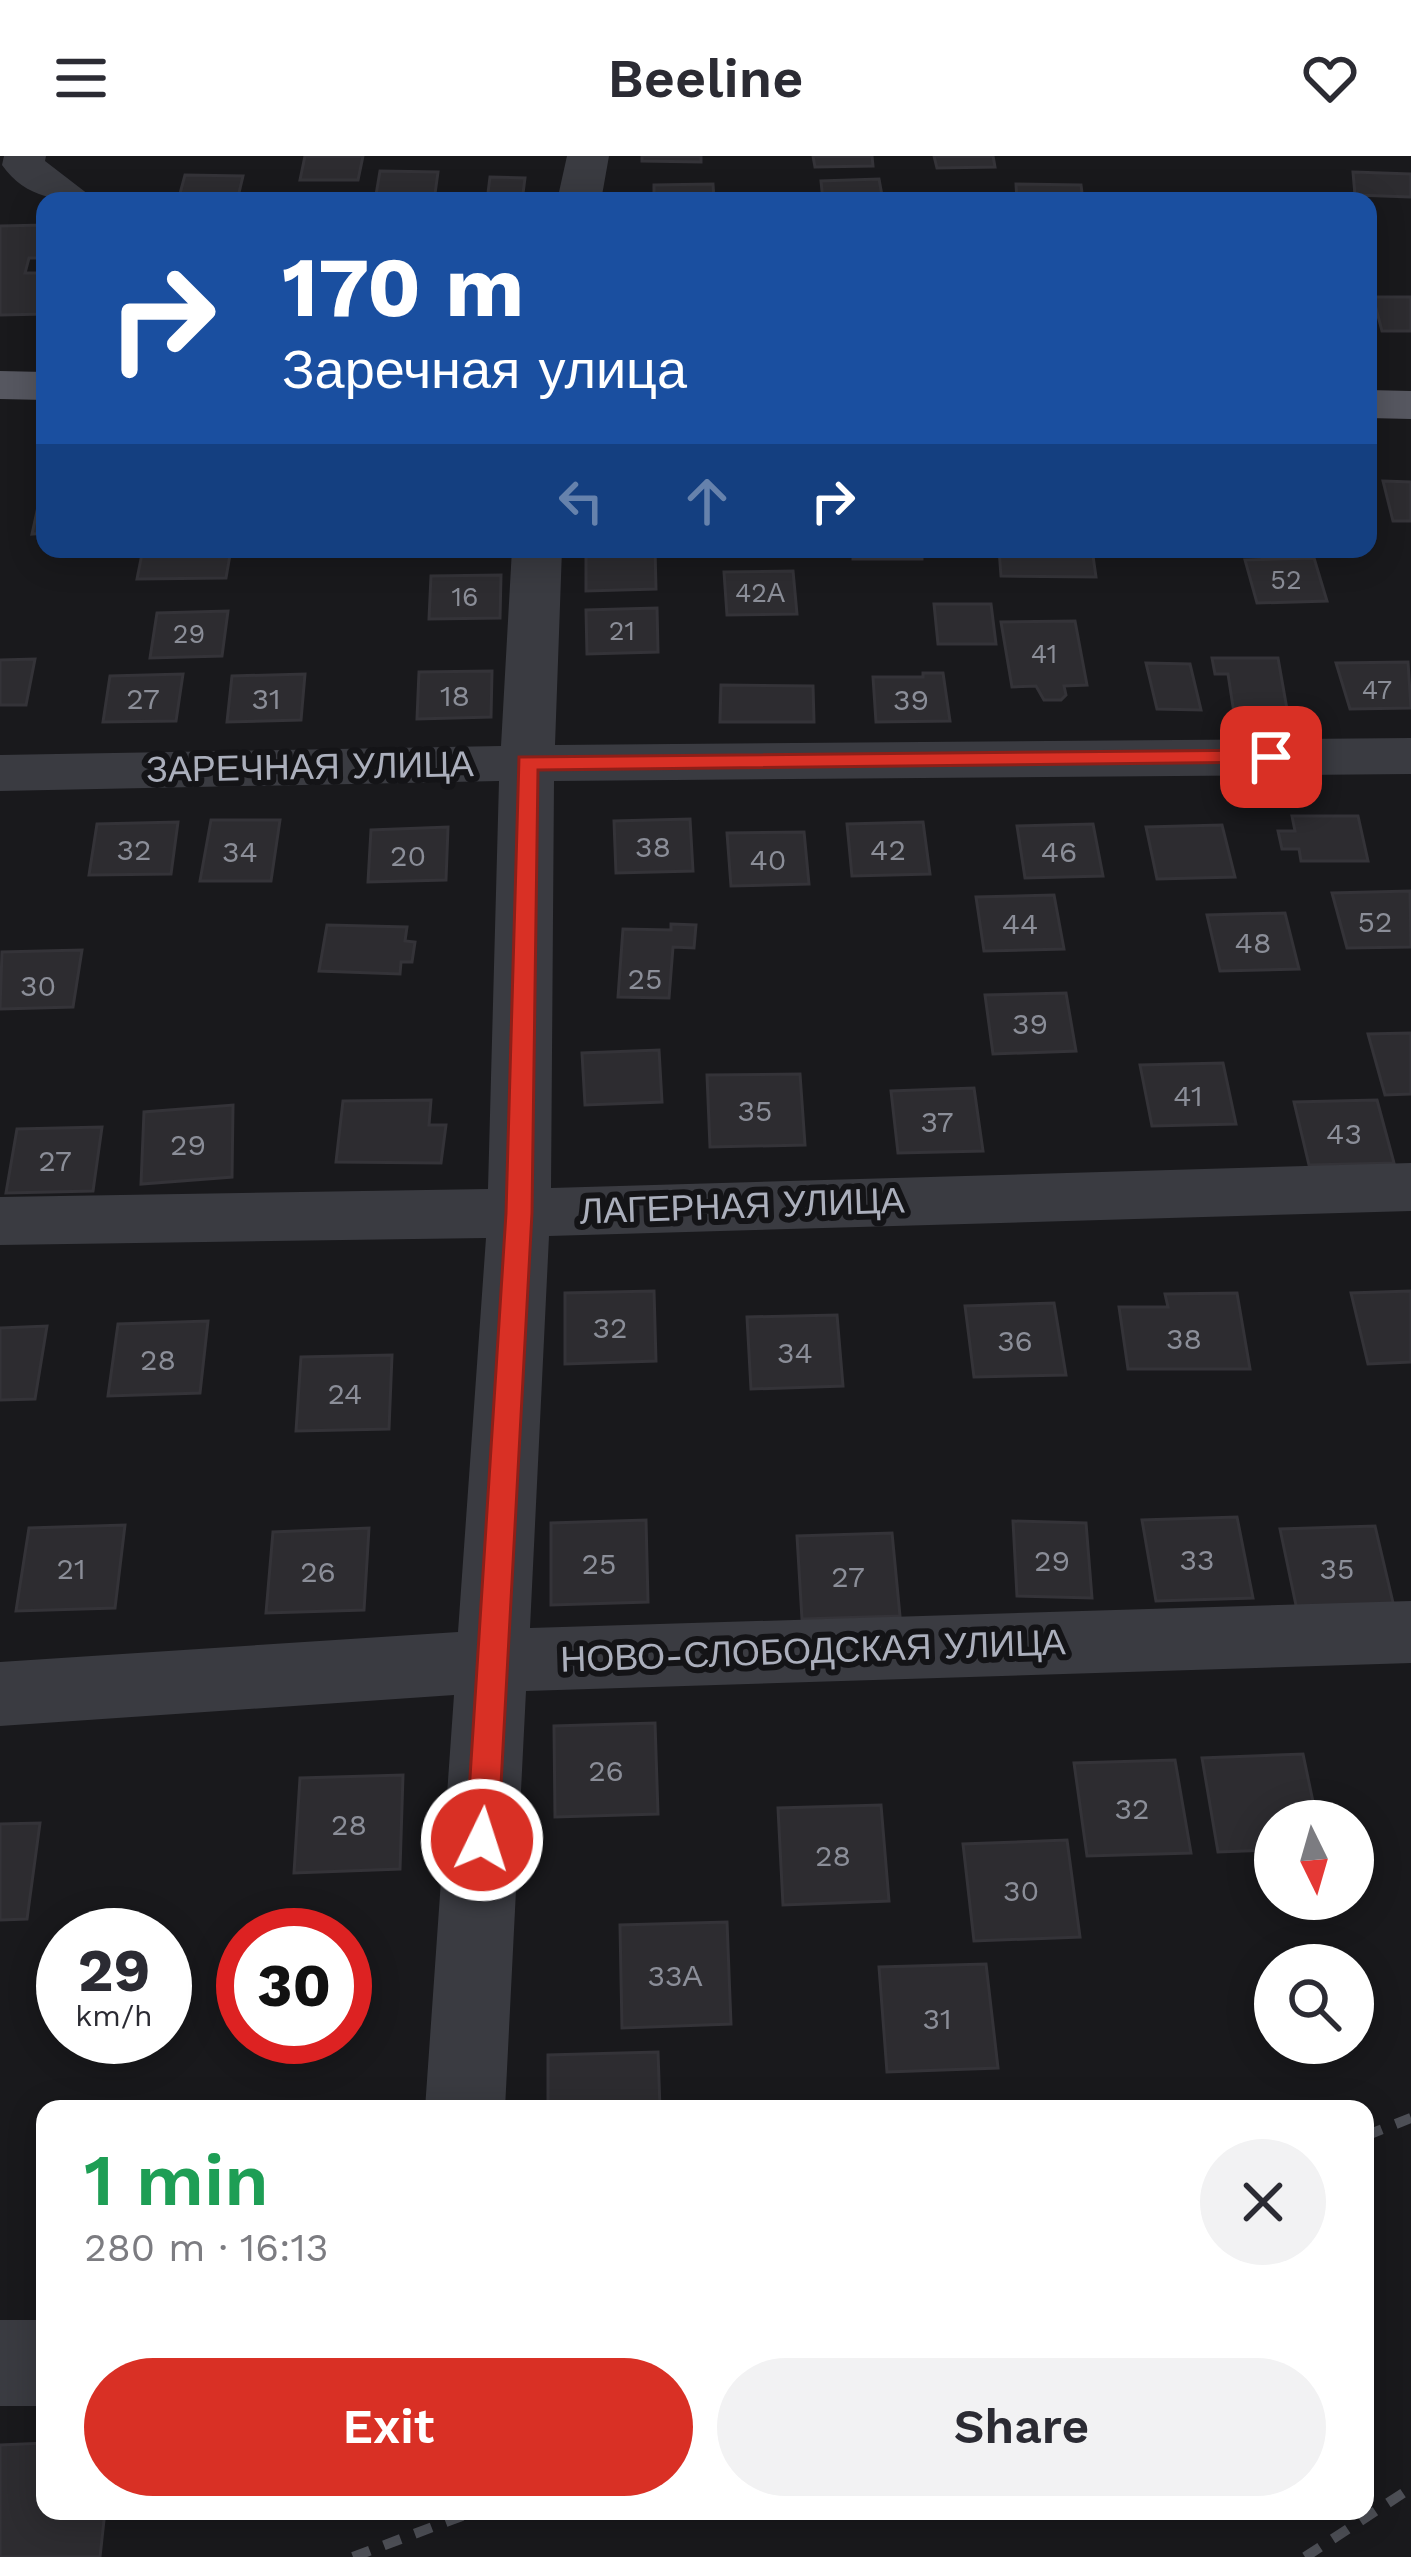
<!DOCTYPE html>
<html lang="en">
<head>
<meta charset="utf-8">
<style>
  body { margin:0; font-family:"Work Sans",sans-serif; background:#f2f2f3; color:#2b2b33; height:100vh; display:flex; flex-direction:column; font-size:45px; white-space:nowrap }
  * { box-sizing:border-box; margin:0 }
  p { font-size:39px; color:#7c7c81 }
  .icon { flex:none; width:66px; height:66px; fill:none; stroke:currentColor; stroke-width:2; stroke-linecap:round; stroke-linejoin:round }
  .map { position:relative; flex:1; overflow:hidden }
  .details { position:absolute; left:36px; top:1944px; width:1338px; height:420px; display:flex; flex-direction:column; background:#fff; border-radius:24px; box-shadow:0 6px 30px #0003 }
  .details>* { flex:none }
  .banner { position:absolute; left:36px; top:36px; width:1341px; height:366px; border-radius:24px; box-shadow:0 6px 30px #0003; background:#1a4fa0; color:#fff; overflow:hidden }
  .needle { width:78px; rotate:175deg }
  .controls { position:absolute; left:1254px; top:1644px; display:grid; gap:24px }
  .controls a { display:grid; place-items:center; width:120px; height:120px; border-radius:50%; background:#fff; box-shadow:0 6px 30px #0003; font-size:60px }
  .speed { position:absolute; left:36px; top:1752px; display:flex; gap:24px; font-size:60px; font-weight:700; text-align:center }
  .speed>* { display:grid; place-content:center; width:156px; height:156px; border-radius:50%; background:#fff; box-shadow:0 6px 30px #0003; line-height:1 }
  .speed small { font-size:30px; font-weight:400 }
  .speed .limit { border:18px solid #d22; background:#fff; color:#111 }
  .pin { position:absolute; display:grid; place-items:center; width:102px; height:102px; color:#fff; margin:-51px; border-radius:24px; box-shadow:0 6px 18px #0006 }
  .me { position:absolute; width:132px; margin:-66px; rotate:4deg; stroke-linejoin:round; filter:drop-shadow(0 0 9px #0008) }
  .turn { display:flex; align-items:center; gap:42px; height:252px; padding:0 48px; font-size:54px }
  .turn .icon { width:156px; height:156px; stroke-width:2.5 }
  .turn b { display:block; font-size:84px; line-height:102px }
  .lanes { display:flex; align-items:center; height:114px; padding:0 48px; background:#0003; justify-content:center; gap:60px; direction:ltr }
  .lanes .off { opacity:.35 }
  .round { display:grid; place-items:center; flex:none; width:126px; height:126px; border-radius:63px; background:#f2f2f3 }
  .overview { display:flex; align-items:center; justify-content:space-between; height:204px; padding:0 48px }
  h1 { font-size:72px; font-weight:600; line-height:90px; color:#1e9e55 }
  .action { display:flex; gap:24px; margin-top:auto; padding:24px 48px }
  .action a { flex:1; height:138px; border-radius:72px; background:#d93025; color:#fff; font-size:48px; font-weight:600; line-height:138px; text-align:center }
  .action a+a { background:#f2f2f3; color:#2b2b33 }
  header { display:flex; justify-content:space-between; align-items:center; height:156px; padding:0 48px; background:#fff; font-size:54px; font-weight:600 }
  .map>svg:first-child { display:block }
</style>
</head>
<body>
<header><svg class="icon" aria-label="menu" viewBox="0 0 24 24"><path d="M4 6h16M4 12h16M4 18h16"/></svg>Beeline<svg class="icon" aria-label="heart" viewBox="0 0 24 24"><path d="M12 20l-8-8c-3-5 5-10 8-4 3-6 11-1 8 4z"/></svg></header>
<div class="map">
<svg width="1411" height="2401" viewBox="0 0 1411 2401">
  <rect width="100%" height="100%" fill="#19191c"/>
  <path fill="#2d2c30" stroke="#343338" stroke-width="3" d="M 305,0 L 363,0 L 358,24 L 300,24 Z
    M 642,0 L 701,0 L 701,6 L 642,5 Z
    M 813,0 L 872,0 L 873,10 L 815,11 Z
    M 934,0 L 993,0 L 995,11 L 937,12 Z
    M 380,15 L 438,16 L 434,45 L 375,45 Z
    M 1353,16 L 1411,18 L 1411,41 L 1355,39 Z
    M 185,19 L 243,20 L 237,45 L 178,45 Z
    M 490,21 L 525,22 L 522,45 L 487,45 Z
    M 879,23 L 883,45 L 823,45 L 821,25 Z
    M 713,28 L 714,45 L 654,45 L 654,29 Z
    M 1016,28 L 1081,29 L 1083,45 L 1017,45 Z
    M 45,69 L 41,102 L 29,102 L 25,117 L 45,117 L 45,158 L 0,159 L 0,70 Z
    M 1373,141 L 1411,141 L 1411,175 L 1382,175 Z
    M 1383,325 L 1411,326 L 1411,365 L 1393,365 Z
    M 41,337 L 45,337 L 45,377 L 32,378 Z
    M 143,393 L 231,393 L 226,422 L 137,423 Z
    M 586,393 L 655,393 L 656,433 L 586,435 Z
    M 853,393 L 922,393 L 922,403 L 853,403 Z
    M 999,393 L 1092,393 L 1096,421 L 1001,420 Z
    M 1314,402 L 1327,445 L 1257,447 L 1245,404 Z
    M 793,415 L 797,458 L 727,459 L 724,416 Z
    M 501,419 L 500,462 L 429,463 L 431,420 Z
    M 934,448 L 991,448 L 996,488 L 938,488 Z
    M 657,452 L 658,496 L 587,498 L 586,454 Z
    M 228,455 L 222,500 L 150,502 L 157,457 Z
    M 1075,465 L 1087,529 L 1064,530 L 1066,539 L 1061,544 L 1044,544 L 1036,530 L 1012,531 L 1001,466 Z
    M 1212,502 L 1278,502 L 1288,559 L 1234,557 L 1228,518 L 1215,518 Z
    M 35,503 L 26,549 L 0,549 L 0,504 Z
    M 1408,506 L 1411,552 L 1350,553 L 1336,507 Z
    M 1146,507 L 1190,508 L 1201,554 L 1157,553 Z
    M 492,515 L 491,561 L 417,563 L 419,516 Z
    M 923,517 L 943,517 L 950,565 L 876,566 L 873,521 L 923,521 Z
    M 183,518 L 176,565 L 103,566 L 110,520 Z
    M 305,518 L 301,564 L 227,566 L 232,520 Z
    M 721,529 L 813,530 L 814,566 L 720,566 Z
    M 1292,660 L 1358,660 L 1368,705 L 1301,705 L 1299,693 L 1282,693 L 1278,675 L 1295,675 Z
    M 690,663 L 693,715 L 616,717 L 614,665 Z
    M 211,664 L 280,664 L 271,725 L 200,725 Z
    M 178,666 L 171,718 L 89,719 L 97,668 Z
    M 923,666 L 930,718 L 852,720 L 847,668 Z
    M 1093,668 L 1103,720 L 1025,722 L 1017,670 Z
    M 1222,669 L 1235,721 L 1157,723 L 1146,671 Z
    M 448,671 L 446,724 L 368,726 L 371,674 Z
    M 804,676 L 809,728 L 731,730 L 727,677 Z
    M 1410,735 L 1411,791 L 1347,792 L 1332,737 Z
    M 1054,739 L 1064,793 L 984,795 L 976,741 Z
    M 1285,757 L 1299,813 L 1220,815 L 1207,759 Z
    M 671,768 L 696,769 L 694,792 L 673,791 L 669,842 L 618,841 L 623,773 L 671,774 Z
    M 327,769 L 407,771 L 405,785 L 415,786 L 412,806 L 401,806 L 400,818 L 319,815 Z
    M 82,794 L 73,851 L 0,853 L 2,796 Z
    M 1066,837 L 1076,895 L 993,898 L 985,839 Z
    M 1411,877 L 1411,938 L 1385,939 L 1368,878 Z
    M 659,894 L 662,946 L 585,949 L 582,897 Z
    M 1223,907 L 1236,968 L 1152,970 L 1140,909 Z
    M 800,918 L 805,989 L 710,991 L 707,919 Z
    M 974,932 L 983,995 L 898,997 L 891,935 Z
    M 431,944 L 429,969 L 446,969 L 441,1007 L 336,1006 L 343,945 Z
    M 1377,944 L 1394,1007 L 1309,1009 L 1294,946 Z
    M 233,949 L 232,1021 L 141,1028 L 144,956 Z
    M 102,971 L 93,1035 L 6,1037 L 17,973 Z
    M 654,1135 L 656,1205 L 565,1208 L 565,1137 Z
    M 1411,1135 L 1411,1206 L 1368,1208 L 1351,1137 Z
    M 1237,1137 L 1250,1213 L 1128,1213 L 1119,1151 L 1168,1151 L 1165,1138 Z
    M 1054,1147 L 1066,1219 L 974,1221 L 965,1150 Z
    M 837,1159 L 843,1230 L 751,1233 L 747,1161 Z
    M 208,1165 L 200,1237 L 108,1240 L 118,1168 Z
    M 47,1170 L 35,1243 L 0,1244 L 0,1172 Z
    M 392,1199 L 389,1273 L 296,1275 L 301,1201 Z
    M 1237,1361 L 1253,1442 L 1156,1445 L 1142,1364 Z
    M 646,1364 L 648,1446 L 551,1449 L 551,1367 Z
    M 1013,1365 L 1086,1367 L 1092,1442 L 1017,1440 Z
    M 125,1369 L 115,1452 L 16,1455 L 29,1372 Z
    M 1375,1370 L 1394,1451 L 1297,1454 L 1280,1373 Z
    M 369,1372 L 364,1454 L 266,1457 L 273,1376 Z
    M 892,1377 L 900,1460 L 802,1463 L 797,1380 Z
    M 655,1567 L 658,1658 L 555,1661 L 554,1570 Z
    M 1303,1598 L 1317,1665 L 1275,1665 L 1275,1694 L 1218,1696 L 1202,1602 Z
    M 1175,1604 L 1191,1697 L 1087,1700 L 1074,1607 Z
    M 403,1619 L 400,1713 L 294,1717 L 300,1622 Z
    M 881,1649 L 889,1745 L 783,1749 L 778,1652 Z
    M 40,1667 L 27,1763 L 0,1764 L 0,1668 Z
    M 1067,1684 L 1080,1781 L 974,1785 L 963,1688 Z
    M 727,1766 L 731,1868 L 622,1872 L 620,1769 Z
    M 986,1808 L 998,1912 L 887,1916 L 879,1811 Z
    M 658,1896 L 660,1953 L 548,1953 L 548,1899 Z
    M 45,2287 L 45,2355 L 105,2355 L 100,2401 L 0,2401 L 0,2289 Z"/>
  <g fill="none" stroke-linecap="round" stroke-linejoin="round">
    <path fill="#3a3b41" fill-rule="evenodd" d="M 4,0 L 46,0 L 45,5 L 97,45 C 59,45 26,43 2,9 Z
      M 567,0 L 609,0 L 601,45 L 557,45 Z
      M 512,393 L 562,393 L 555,589 L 1411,582 L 1411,618 L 554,625 L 551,1032 L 1411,1007 L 1411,1055 L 549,1080 L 530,1472 L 1411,1445 L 1411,1507 L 526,1535 L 505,1953 L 425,1953 L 454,1539 L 0,1570 L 0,1506 L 458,1476 L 486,1082 L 0,1089 L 0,1041 L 488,1033 L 499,625 L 0,635 L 0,599 L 501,590 Z
      M 0,2164 L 45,2164 L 45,2250 L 0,2250 Z"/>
    <path fill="#565760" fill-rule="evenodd" d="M 0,215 L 45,216 L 45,244 L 0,243 Z
      M 1368,234 L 1411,235 L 1411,263 L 1368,262 Z"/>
    <path stroke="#4d4f56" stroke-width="10" stroke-dasharray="18 15" stroke-linecap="butt" d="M 1365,1980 L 1411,1962
      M 353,2401 L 475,2355
      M 1305,2401 L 1411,2332"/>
  </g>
  <path fill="#d93025" stroke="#8d1f18" stroke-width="3" d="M 1271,594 L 1283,601 L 1279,606 L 538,614 L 532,1057 L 498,1684 L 493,1694 L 482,1698 L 471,1694 L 466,1684 L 506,1057 L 519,601 Z"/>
  <g text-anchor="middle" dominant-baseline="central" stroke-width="12" stroke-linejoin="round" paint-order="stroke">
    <g font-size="27" fill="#8b8e98">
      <text x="1286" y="424">52</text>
      <text x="760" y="437">42А</text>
      <text x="465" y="441">16</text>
      <text x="622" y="475">21</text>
      <text x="189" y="478">29</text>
      <text x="1044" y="498">41</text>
      <text x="1377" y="534">47</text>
    </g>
    <g font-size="30" fill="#8b8e98">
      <text x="455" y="539">18</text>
      <text x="143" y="542">27</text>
      <text x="266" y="542">31</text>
      <text x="911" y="543">39</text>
      <text x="653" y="690">38</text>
      <text x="134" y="693">32</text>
      <text x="888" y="693">42</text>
      <text x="240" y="695">34</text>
      <text x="1059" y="695">46</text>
      <text x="408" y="699">20</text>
      <text x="768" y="703">40</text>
      <text x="1375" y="765">52</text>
      <text x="1020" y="767">44</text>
      <text x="1253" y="786">48</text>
      <text x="645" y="822">25</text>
      <text x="38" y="829">30</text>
      <text x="1030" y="867">39</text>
      <text x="1188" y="939">41</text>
      <text x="755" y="954">35</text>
      <text x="937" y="965">37</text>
      <text x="1344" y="977">43</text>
      <text x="188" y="988">29</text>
      <text x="55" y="1004">27</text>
      <text x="610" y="1171">32</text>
      <text x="1184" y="1182">38</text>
      <text x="1015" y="1184">36</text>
      <text x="795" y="1196">34</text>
      <text x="158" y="1203">28</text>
      <text x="345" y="1237">24</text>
      <text x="1197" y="1403">33</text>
      <text x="1052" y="1404">29</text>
      <text x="599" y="1407">25</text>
      <text x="71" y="1412">21</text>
      <text x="1337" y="1412">35</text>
      <text x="318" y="1415">26</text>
      <text x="848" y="1420">27</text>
      <text x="606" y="1614">26</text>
      <text x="1132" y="1652">32</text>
      <text x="349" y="1668">28</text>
      <text x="833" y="1699">28</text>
      <text x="1021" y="1734">30</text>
      <text x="675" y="1819">33А</text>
      <text x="937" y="1862">31</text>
    </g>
    <g font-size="36" fill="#abafbc" stroke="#141417">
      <text transform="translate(310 611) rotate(-1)">ЗАРЕЧНАЯ УЛИЦА</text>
      <text transform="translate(742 1050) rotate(-2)">ЛАГЕРНАЯ УЛИЦА</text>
      <text transform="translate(813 1495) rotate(-2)">НОВО-СЛОБОДСКАЯ УЛИЦА</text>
    </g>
  </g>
</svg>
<div class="controls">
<a><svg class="needle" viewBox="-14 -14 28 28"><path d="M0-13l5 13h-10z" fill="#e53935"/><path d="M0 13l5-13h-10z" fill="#7c7c81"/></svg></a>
<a><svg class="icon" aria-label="search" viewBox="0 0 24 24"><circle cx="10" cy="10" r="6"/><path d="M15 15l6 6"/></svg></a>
</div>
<div class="speed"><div>29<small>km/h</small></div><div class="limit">30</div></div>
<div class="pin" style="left:1271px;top:601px;background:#d93025"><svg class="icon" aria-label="arrive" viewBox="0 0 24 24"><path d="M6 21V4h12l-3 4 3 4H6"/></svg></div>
<svg class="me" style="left:482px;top:1684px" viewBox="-20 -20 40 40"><circle r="17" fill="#d93025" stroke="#fff" stroke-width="3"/><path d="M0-11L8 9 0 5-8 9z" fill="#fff"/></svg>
<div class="banner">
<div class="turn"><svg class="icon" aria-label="right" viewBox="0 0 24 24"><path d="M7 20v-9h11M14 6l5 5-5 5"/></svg><div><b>170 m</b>Заречная улица</div></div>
<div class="lanes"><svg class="icon off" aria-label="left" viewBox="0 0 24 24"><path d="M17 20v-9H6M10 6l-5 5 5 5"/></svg><svg class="icon off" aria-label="ahead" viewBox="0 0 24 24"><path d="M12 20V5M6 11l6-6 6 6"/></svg><svg class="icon" aria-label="right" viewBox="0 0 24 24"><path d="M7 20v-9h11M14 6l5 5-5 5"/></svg></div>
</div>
<section class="details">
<div class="overview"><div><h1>1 min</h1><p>280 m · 16:13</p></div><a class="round"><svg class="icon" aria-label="close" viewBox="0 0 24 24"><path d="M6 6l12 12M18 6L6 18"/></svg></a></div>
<div class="action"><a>Exit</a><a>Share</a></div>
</section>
</div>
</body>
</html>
